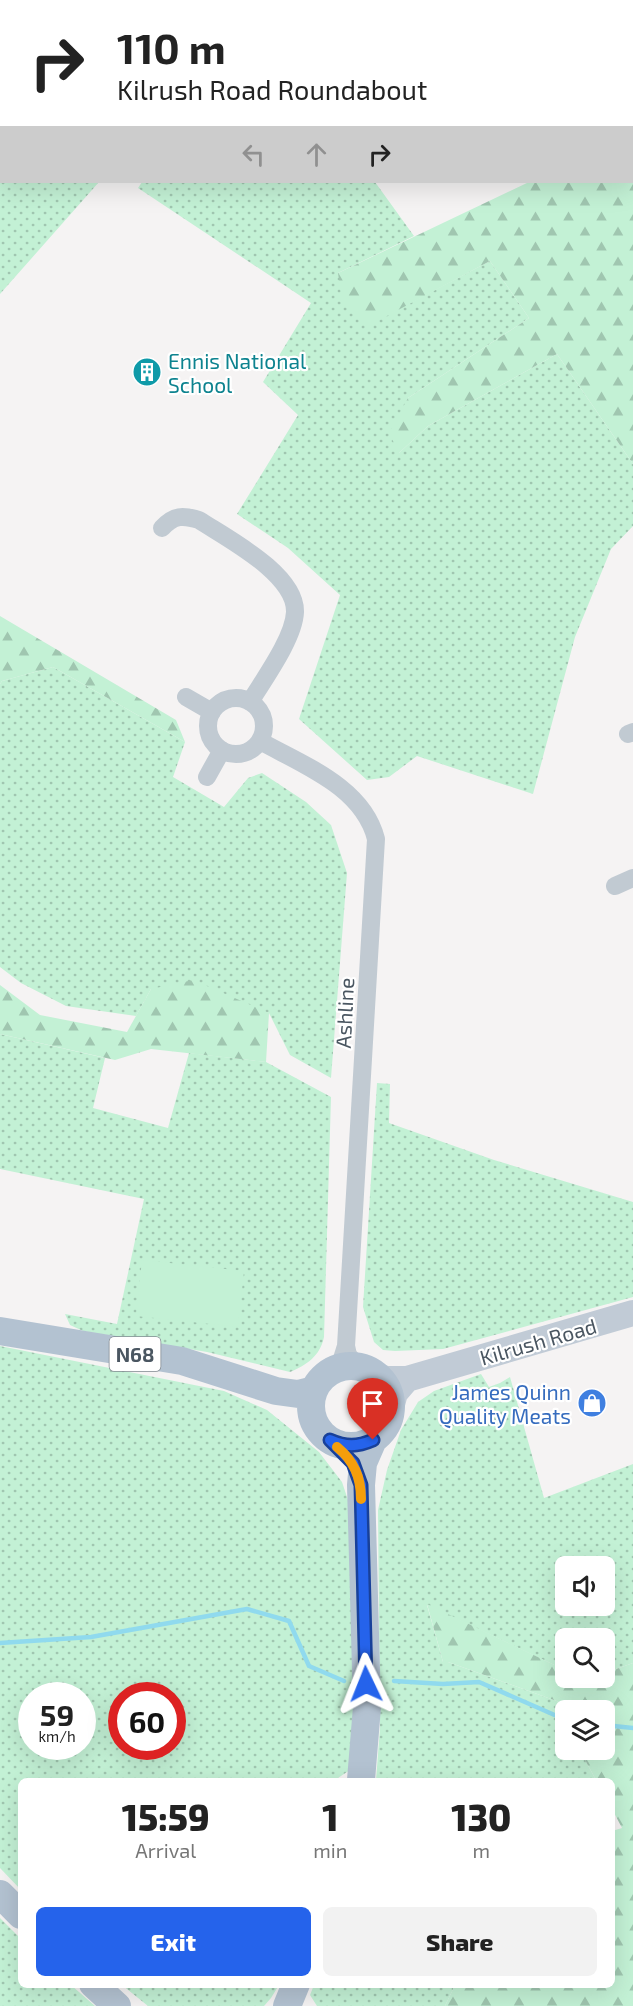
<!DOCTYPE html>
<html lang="en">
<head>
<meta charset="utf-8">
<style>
  body { margin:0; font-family:"Exo 2",sans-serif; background:#f2f2f2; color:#222; height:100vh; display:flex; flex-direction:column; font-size:22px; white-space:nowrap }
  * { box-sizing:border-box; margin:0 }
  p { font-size:20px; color:#767676 }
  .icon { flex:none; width:33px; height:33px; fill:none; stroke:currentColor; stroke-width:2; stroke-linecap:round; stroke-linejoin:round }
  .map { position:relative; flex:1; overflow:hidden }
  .details { position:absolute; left:18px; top:1778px; width:597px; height:210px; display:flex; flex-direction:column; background:#fff; border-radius:9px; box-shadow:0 6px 24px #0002 }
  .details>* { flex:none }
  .guide { position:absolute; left:0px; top:0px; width:633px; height:183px; box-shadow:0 6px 24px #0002; background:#fff; color:#222; overflow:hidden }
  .buttons { position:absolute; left:555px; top:1556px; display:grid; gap:12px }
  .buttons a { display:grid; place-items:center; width:60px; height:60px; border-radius:9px; background:#fff; box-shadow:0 6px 24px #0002; font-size:30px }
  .speed { position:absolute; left:18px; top:1682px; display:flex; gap:12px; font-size:30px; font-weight:700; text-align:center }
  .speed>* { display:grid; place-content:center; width:78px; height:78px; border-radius:50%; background:#fff; box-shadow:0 6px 24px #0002; line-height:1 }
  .speed small { font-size:15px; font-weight:400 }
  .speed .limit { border:9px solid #d22; background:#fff; color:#111 }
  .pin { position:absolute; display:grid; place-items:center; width:51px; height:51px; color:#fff; margin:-62px -26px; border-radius:50% 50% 50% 0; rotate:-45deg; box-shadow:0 0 6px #0007 }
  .pin .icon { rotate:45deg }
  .me { position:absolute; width:66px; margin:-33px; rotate:358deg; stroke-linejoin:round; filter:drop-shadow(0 0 4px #0008) }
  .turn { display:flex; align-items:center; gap:21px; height:126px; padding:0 18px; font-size:27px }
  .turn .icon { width:78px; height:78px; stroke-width:2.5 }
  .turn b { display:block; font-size:42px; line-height:51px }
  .lanes { display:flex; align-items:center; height:57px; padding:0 18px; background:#0003; justify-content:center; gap:30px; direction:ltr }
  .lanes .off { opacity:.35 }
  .eta { display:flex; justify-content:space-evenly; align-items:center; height:102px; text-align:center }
  .eta b { font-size:36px; font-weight:800; line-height:42px }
  .cta { display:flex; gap:12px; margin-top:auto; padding:12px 18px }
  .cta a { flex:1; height:69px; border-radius:9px; background:#2563eb; color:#fff; font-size:24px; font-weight:800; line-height:69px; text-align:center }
  .cta a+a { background:#f2f2f2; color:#222 }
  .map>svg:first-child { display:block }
</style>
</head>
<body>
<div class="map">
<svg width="633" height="2006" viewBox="0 0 633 2006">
  <defs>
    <pattern id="grass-dots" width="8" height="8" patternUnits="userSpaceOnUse" patternTransform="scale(1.5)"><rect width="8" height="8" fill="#c3f1d5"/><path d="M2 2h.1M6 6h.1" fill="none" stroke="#a0c6b0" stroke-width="1.8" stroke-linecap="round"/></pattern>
    <pattern id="forest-firs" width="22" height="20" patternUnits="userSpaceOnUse" patternTransform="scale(1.5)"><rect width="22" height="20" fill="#c3f1d5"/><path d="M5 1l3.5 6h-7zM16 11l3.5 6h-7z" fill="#a0c6b0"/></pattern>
  </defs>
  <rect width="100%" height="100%" fill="#f5f3f3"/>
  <path fill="url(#grass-dots)" fill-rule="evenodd" d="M 0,0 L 346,0 L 2,2 L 2,182 L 99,182 L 0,294 Z
    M 142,182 L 375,182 L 414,236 L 338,273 L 370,324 L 490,261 L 529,318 L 408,398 L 399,453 L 428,426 L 557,354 L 633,464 L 633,526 L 611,549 L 575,637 L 533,794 L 417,756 L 389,777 L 367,780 L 299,719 L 340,595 L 288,548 L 237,514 L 298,415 L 263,382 L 311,303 L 138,188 Z
    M 53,667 L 185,742 L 173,777 L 224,807 L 248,778 L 262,773 L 306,802 L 331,825 L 347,873 L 331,1078 L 290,1055 L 269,1013 L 151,989 L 136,1016 L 66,1006 L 21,983 L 0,967 L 0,684 L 2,681 Z
    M 0,1034 L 105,1058 L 93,1108 L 168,1128 L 189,1053 L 266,1062 L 331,1097 L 324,1337 C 320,1356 307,1365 290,1372 L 207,1352 L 83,1331 L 70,1325 L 65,1314 L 117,1324 L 144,1199 L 0,1169 Z
    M 377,1083 L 390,1084 L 389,1123 L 494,1160 L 633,1202 L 633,1297 L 443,1349 L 395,1351 L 383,1350 L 374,1342 L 363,1307 Z
    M 0,1346 L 224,1391 L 267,1410 L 319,1452 L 342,1482 L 352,1512 L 357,1670 L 350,1770 L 338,1778 L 338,1780 L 21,1780 L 21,1890 L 0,1868 ZM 32,1695 L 82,1695 L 82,1746 L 32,1746 ZM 122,1695 L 172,1695 L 172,1746 L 122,1746 Z
    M 481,1374 L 489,1387 L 500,1383 L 510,1377 L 544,1498 L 633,1464 L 633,1663 L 605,1673 L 604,1638 L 566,1638 L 565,1670 L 427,1605 L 443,1662 L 448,1662 L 565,1704 L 567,1710 L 566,1749 L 579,1749 L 596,1780 L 376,1780 L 380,1728 L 378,1510 L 387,1470 L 401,1430 L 418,1402 L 434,1391 ZM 566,1566 L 604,1566 L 604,1605 L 566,1605 Z
    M 0,1918 L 21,1939 L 21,1984 L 71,1985 L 95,2006 L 0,2006 Z
    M 122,1985 L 279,1985 L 271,1998 L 264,2006 L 148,2006 Z
    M 314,1985 L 455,1985 L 445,2006 L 317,2006 L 310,1995 Z"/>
  <path fill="url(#forest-firs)" d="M 633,93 L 633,464 L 557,354 L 428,426 L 399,453 L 389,433 L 408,398 L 529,318 L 490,261 L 370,325 L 342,300 L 338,273 L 529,182 L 632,182 Z
    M 0,616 L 176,720 L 185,742 L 53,667 L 2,681 L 0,684 Z
    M 193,980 L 269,1013 L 266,1062 L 151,1049 L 115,1060 L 0,1034 L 0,985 L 40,1015 L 127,1032 L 151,989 Z
    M 427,1604 L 565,1670 L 566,1677 C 579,1677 591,1677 604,1677 L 605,1673 L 633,1663 L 633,2006 L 445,2006 L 455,1985 L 612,1984 L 612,1831 L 622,1828 L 612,1809 L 612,1780 L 596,1780 L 579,1749 L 604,1749 L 604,1710 L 567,1710 L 565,1704 L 448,1662 L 443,1662 Z"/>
  <path fill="#c3f1d5" d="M 142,1260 L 244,1271 L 238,1327 L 136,1316 Z"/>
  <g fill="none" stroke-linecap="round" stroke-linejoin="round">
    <path stroke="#90daee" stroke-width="4.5" d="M 0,1643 L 91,1637 L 247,1609 L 289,1621 L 309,1666 L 344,1681
      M 394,1681 L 443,1684 L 479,1682 L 566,1720
      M 604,1725 L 633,1728"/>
    <path stroke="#c1cad2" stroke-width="18" d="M 632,114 L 633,112
      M 162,528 C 174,515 183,515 199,520 C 228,539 296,574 295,612 C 294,638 264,679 250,702
      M 186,697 L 212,712
      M208 726a28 28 0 1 1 56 0a28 28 0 1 1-56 0Z
      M 628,734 L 633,732
      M 260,741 C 303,765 363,787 376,839 L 346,1346 L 341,1362 L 333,1371
      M 207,777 L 222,750
      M 615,886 L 633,878
      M 346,1346 L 348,1355 L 358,1367"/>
    <path stroke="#c1cbd6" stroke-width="26" d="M 375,1375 L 386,1379 L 407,1379 L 633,1313
      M 391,1408 L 395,1393 L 407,1379"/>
    <path stroke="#b3c2d1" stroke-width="28" d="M 0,1331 L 182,1361 L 276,1391 L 298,1394 L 314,1390
      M311 1406a40 40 0 1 1 80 0a40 40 0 1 1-80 0Z
      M 361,1780 L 367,1707 L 361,1485 L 363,1463 L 373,1440
      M 0,1894 L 21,1915
      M 93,1984 L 117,2006
      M 287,2006 L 296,1984"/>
  </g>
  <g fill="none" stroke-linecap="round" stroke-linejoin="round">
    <g stroke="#184099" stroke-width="15">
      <path id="route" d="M 366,1684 L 361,1485 L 353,1463 L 330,1440 C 346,1447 357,1447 373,1440"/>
    </g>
    <use href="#route" stroke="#2563eb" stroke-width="10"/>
    <path stroke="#f59e0b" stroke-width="10" d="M 337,1447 C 354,1461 361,1477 361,1499"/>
  </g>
  <defs>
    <g id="building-disc" transform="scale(1.5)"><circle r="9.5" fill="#0f9aa8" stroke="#fff"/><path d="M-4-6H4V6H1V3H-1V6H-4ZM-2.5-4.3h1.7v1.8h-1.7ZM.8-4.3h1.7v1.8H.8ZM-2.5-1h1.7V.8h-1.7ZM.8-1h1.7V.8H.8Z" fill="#fff"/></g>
    <g id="shop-disc" transform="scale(1.5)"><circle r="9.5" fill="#3f7fe0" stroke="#fff"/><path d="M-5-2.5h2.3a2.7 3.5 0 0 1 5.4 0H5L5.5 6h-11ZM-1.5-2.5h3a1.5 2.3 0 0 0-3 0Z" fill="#fff"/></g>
  </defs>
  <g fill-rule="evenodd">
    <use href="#building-disc" x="147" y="372"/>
    <use href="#shop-disc" x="592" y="1403"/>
  </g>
  <g text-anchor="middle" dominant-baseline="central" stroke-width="4.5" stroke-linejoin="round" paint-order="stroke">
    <rect fill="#fff" stroke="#808990" stroke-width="1.5" x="109.5" y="1337" width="51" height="34" rx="4.5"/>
    <g font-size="20" font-weight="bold" fill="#4a5661">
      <text x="135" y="1354">N68</text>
    </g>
    <g font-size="21" fill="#0d838f" stroke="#fff" text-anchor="start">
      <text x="168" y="360">Ennis National<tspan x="168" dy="24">School</tspan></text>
    </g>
    <g font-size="21" fill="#4a5661" stroke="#fff">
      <text transform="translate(344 1013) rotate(-87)">Ashline</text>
      <text transform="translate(538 1341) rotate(-16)">Kilrush Road</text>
    </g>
    <g font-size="21" fill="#366cbe" stroke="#fff" text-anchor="end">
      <text x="571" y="1391">James Quinn<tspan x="571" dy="24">Quality Meats</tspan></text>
    </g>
  </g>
</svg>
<div class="buttons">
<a><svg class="icon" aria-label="sound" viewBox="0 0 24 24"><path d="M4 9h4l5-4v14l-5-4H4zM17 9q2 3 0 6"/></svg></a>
<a><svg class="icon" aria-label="search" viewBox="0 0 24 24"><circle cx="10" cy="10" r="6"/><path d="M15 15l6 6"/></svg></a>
<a><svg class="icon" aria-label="layers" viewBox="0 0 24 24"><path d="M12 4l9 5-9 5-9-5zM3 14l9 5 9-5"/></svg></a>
</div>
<div class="speed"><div>59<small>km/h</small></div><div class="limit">60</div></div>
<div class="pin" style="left:373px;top:1440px;background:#d93025"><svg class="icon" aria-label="arrive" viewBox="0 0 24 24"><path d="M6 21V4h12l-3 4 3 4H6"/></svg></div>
<svg class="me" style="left:366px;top:1684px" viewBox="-20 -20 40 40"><path d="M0-17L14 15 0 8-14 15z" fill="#2563eb" stroke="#fff" stroke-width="4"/></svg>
<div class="guide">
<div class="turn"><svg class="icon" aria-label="right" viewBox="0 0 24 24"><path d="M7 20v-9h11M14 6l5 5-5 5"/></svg><div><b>110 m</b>Kilrush Road Roundabout</div></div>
<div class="lanes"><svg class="icon off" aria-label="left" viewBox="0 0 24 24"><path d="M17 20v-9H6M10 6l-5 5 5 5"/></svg><svg class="icon off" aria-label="ahead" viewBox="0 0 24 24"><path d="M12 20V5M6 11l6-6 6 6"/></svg><svg class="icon" aria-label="right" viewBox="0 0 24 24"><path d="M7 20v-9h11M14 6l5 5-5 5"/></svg></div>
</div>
<section class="details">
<div class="eta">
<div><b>15:59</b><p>Arrival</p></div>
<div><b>1</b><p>min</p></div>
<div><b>130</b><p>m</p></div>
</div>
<div class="cta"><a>Exit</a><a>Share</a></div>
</section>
</div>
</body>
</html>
